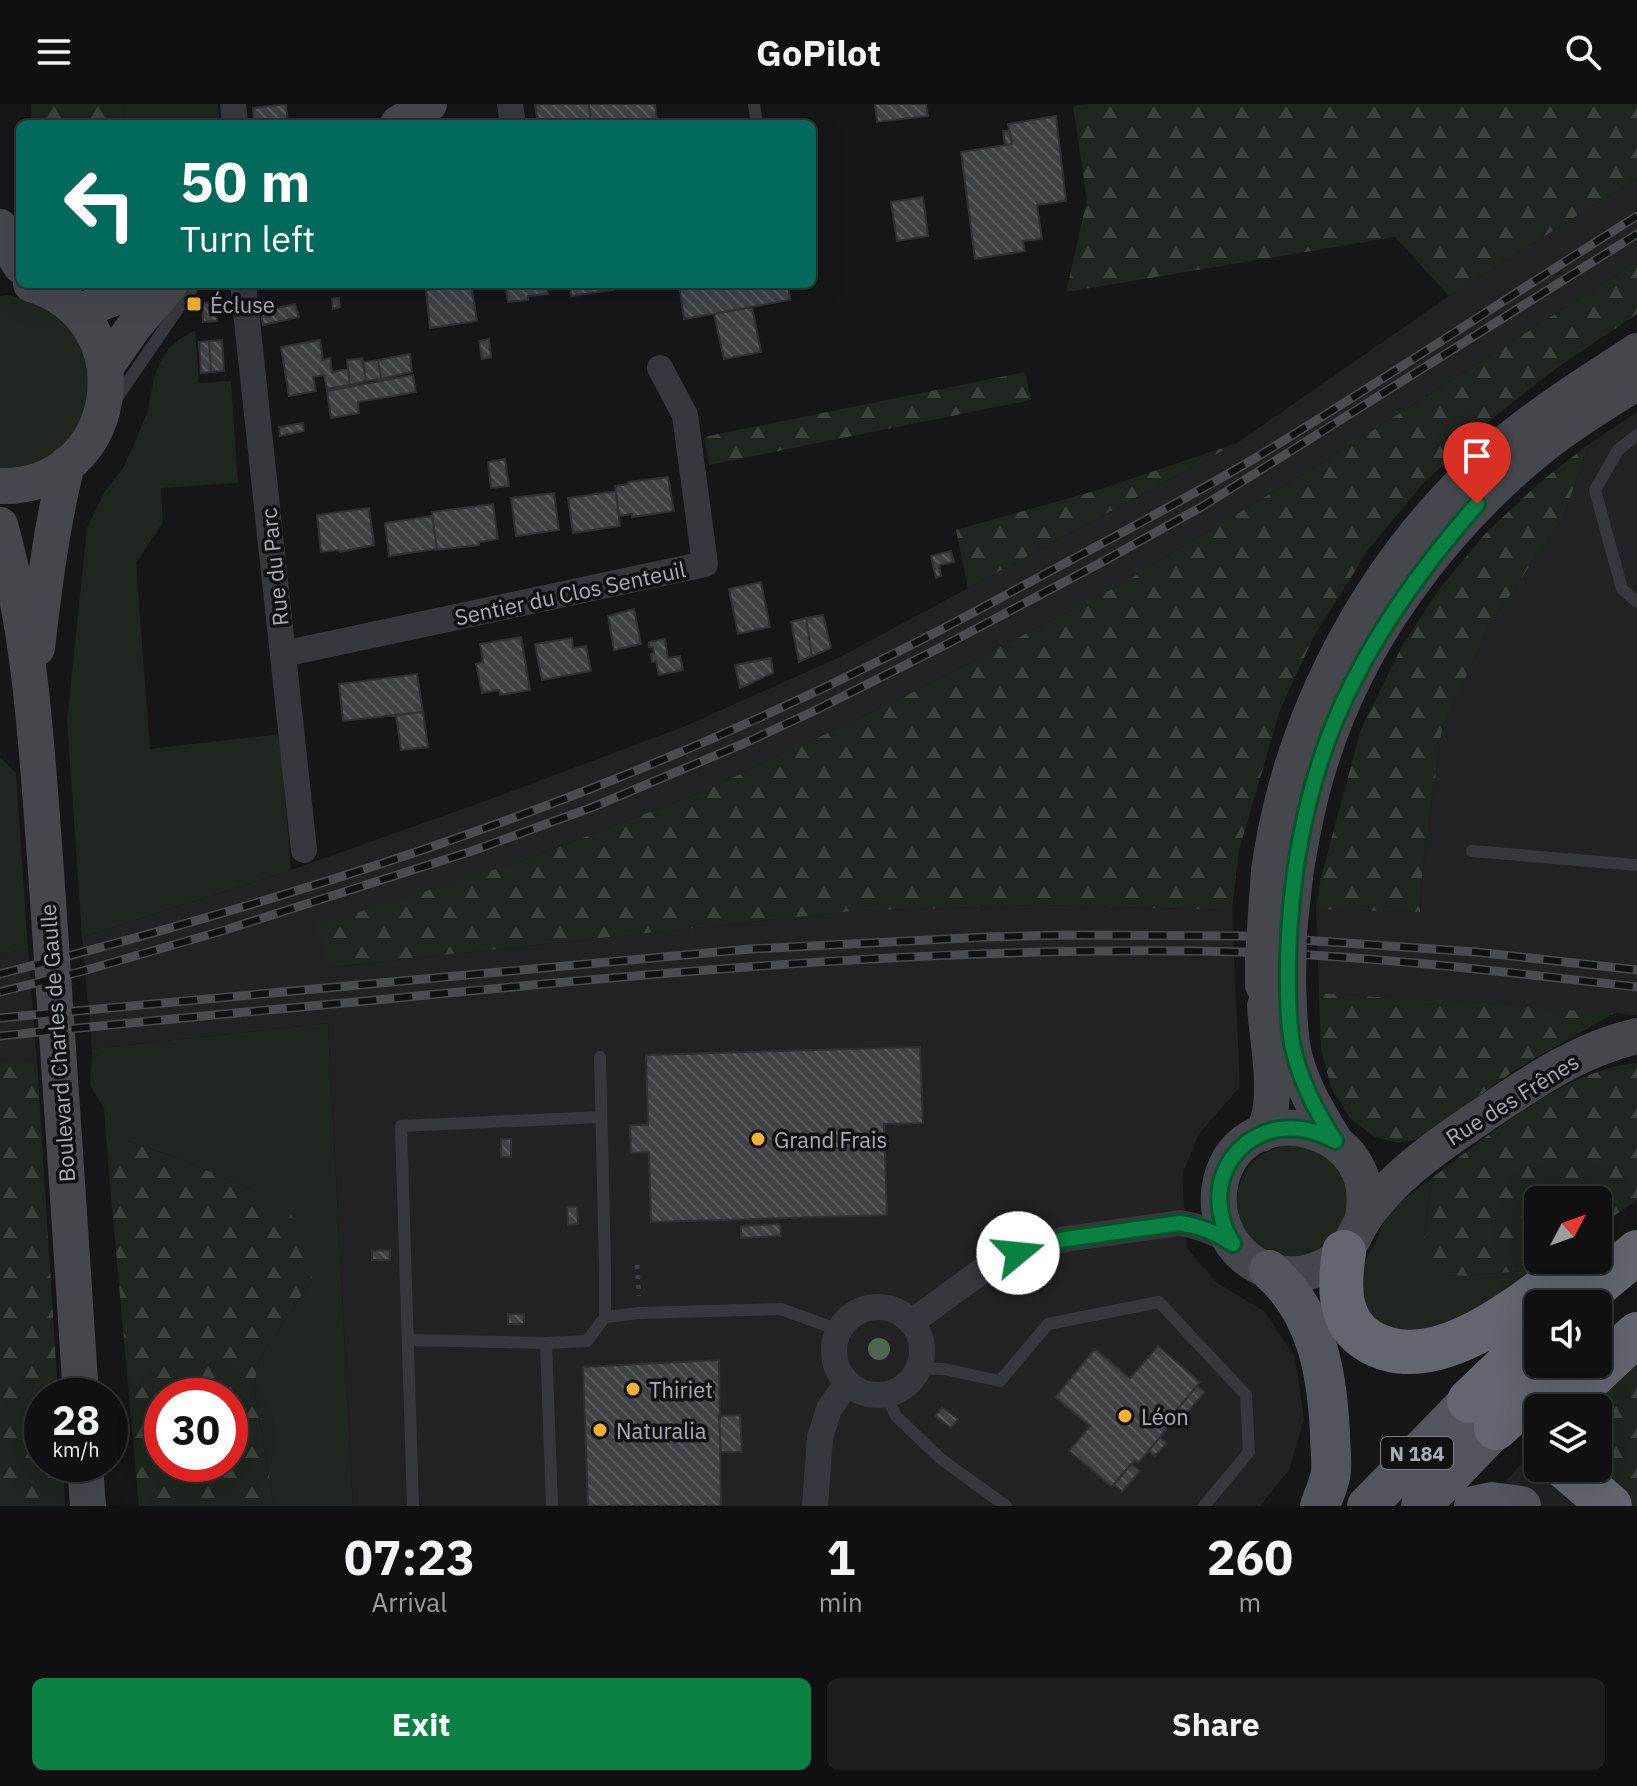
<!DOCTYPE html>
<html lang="en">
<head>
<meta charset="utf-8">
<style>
  body { margin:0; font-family:"IBM Plex Sans",sans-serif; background:#1e1e20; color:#f1f3f6; height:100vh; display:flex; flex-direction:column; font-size:30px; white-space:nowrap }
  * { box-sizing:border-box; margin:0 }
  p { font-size:26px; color:#9c9d9f }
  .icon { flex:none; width:44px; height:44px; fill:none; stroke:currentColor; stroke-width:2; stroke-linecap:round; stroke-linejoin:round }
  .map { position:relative; height:1402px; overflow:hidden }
  .sheet { display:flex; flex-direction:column; background:#101012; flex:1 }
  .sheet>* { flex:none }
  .hud { position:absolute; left:16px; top:16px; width:800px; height:168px; border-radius:12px; box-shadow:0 8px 32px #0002,0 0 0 2px #303032; background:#00695c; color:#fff; overflow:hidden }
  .needle { width:52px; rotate:49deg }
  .controls { position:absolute; left:1524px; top:1082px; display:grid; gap:16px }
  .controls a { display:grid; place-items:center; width:88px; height:88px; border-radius:12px; background:#101012; box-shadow:0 8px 32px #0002,0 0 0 2px #303032; font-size:40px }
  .speed { position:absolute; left:24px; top:1274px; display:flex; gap:16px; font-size:40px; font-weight:700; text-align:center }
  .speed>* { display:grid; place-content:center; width:104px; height:104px; border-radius:50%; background:#101012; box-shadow:0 8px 32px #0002,0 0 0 2px #303032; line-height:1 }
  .speed small { font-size:20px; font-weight:400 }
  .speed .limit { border:12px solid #d22; background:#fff; color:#111 }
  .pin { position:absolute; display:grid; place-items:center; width:68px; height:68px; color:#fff; margin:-82px -34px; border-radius:50% 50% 50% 0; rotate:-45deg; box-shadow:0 0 8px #0007 }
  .pin .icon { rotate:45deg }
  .me { position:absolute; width:88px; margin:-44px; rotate:73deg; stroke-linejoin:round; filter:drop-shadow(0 0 6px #0008) }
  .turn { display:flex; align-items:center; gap:28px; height:168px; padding:0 32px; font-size:36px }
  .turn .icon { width:104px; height:104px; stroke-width:2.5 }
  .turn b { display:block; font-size:56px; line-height:68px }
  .eta { display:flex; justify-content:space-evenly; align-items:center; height:136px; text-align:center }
  .eta b { font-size:48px; font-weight:800; line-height:56px }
  .button { display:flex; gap:16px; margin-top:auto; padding:16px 32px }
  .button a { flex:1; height:92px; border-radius:12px; background:#0b8043; color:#fff; font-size:32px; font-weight:800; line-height:92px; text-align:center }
  .button a+a { background:#1e1e20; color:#f1f3f6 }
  header { display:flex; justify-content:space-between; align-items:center; height:104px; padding:0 32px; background:#101012; font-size:36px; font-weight:800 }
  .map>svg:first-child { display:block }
</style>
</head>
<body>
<header><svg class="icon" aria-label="menu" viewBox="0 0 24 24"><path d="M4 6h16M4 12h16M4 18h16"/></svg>GoPilot<svg class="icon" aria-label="search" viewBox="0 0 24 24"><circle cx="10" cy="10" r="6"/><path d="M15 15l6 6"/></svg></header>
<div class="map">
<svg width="1637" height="1402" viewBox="0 0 1637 1402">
  <defs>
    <pattern id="forest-firs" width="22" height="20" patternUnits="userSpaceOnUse" patternTransform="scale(2)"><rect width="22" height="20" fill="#1e261f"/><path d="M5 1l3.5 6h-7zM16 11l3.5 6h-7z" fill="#3c433d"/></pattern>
    <pattern id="building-back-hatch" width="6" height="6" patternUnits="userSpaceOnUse" patternTransform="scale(2)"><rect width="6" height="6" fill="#404145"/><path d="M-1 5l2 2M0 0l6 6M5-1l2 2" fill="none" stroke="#595a5e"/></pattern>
  </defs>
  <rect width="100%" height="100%" fill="#161618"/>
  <path fill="#222225" d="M 1637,74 L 1637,158 L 1323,358 L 1118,482 L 896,597 L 700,689 L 519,758 L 332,863 L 852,807 L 1040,801 L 1232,806 L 1240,983 L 1199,1030 L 1182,1071 L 1187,1144 L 1216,1178 L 1265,1208 L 1295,1253 L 1304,1315 L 1289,1366 L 1260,1402 L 353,1402 L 328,919 L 92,945 L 82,833 L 291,766 L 485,697 L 683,623 L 842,552 L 1237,339 L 1449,192 Z
    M 1637,308 L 1637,911 L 1319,889 L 1316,805 L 1420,808 L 1422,771 L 1442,625 L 1491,518 L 1563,414 L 1589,340 Z
    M 28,845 L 37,957 L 0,958 L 0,850 Z
    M 1637,1246 L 1637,1402 L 1485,1402 L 1538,1340 L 1538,1364 L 1598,1364 L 1598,1304 Z"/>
  <path fill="#1e261f" d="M 123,0 L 218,0 L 220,20 L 125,20 Z
    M 9,191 C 27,196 46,201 60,214 C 100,250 97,319 53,350 C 48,353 42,358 37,360 C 26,364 12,364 0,366 L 0,192 Z
    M 195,226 L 199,279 L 231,277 L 238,379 L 161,384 L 163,418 L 136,459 L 150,645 L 280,630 L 291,766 L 82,833 L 67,617 L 87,424 L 105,387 L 123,364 L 134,340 L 148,306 L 154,274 L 160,258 L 169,244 L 180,235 Z
    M 0,653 L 16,669 L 28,845 L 0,850 Z
    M 328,919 L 353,1402 L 274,1402 L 254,1283 L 259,1256 L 312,1175 L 254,1087 L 183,1056 L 129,1037 L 107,1047 L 104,1005 L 90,981 L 92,945 Z
    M1237 1097a55 55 0 1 1 110 0a55 55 0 1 1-110 0Z
    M 1432,1074 L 1424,1134 L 1445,1171 L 1465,1172 L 1535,1166 L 1473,1208 L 1439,1227 L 1384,1226 L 1362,1202 L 1360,1167 L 1377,1135 L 1385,1115 L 1399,1099 Z"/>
  <path fill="url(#forest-firs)" fill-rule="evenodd" d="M 31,0 L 123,0 L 125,20 L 32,20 Z
    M 1091,0 L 1637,0 L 1637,74 L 1449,192 L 1395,133 L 1066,188 L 1087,96 L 1073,2 Z
    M 1637,158 L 1637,210 L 1558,263 L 1489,317 L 1421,382 L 1368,446 L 1313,534 L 1280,606 L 1239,746 L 1232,806 L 1040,801 L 852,807 L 331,863 L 317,821 L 519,758 L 700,689 L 896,597 L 1118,482 L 1323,358 Z
    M 1025,268 L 1031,296 L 709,361 L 704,333 Z
    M 1237,339 L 968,484 L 956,426 L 1098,386 Z
    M 1589,340 L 1563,414 L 1491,518 L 1442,625 L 1422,771 L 1420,808 L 1316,805 L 1321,773 L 1361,625 L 1401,544 L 1440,484 L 1485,430 L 1539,379 Z
    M 1319,889 L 1614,909 L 1515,966 L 1418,1035 L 1398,1039 L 1373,1032 L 1350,1014 L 1331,983 L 1321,945 Z
    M 37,957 L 58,1292 L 42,1292 L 42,1360 L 63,1360 L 65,1402 L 0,1402 L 0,958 Z
    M 1637,959 L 1637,1096 L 1598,1123 L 1598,1096 L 1538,1096 L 1538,1156 L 1550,1156 L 1535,1166 L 1465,1172 L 1445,1171 L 1427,1152 L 1424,1134 L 1432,1074 C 1488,1032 1566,965 1637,959 Z
    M 128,1037 L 183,1056 L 254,1087 L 289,1107 L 311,1148 L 312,1175 L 259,1256 L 254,1283 L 274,1402 L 139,1402 L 107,1047 ZM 230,1292 L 230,1360 L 162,1360 L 162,1292 Z
    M 1637,1246 L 1637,1402 L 1630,1402 L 1598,1364 L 1598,1304 L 1582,1304 Z"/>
  <path fill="url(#building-back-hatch)" stroke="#303034" stroke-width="2" d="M 286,0 L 288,20 L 254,20 L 253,4 Z
    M 544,0 L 589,0 L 591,20 L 538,20 L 535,1 Z
    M 589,0 L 655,0 L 657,17 L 633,20 L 614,20 L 614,17 L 591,20 Z
    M 875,0 L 926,0 L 928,12 L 877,18 Z
    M 1056,12 L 1066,97 L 1037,101 L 1042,135 L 1023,137 L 1025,147 L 975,155 L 961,48 L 1012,40 L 1008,20 Z
    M 1003,27 L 1010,27 L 1012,40 L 1005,41 Z
    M 923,93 L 928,132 L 897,137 L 891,98 Z
    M 471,180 L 477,217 L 430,224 L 426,186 Z
    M 505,180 L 546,180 L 548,190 L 528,192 L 528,196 L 508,198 Z
    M 570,180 L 613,180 L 613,186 L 571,192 Z
    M 679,180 L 788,180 L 790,196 L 684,215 Z
    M 339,194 L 340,203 L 333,205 L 332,195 Z
    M 269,197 L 272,205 L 295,200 L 299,213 L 263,221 L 259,199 Z
    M 215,198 L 217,217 L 203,218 L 202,199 Z
    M 752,203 L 761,248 L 724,255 L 714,210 Z
    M 489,235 L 491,253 L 482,255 L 479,237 Z
    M 222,236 L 224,267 L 211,268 L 209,237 Z
    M 320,236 L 323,256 L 330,254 L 332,268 L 348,265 L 350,281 L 327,285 L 324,271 L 313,273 L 316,287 L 289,292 L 281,243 Z
    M 209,237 L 211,268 L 201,269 L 199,238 Z
    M 410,250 L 412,268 L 381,275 L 378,256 Z
    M 362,254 L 366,277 L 350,281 L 347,256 Z
    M 378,256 L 381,275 L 366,277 L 363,258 Z
    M 413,271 L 416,288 L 358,298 L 359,309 L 331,314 L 327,287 Z
    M 303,319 L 304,327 L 280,332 L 279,323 Z
    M 505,355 L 509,382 L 491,384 L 488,358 Z
    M 668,373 L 674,407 L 632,413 L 632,410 L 619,412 L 615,382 L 628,380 L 628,378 Z
    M 616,387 L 620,422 L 573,429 L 568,394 Z
    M 554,389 L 559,426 L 516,432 L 511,394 Z
    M 493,400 L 498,435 L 479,438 L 479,441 L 437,446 L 432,408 Z
    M 369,404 L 374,441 L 340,448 L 339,446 L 321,448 L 317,411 Z
    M 432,412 L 437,445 L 389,452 L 385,419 Z
    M 951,447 L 954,458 L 939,461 L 941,472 L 936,474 L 931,452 Z
    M 761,478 L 770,523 L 738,530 L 729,485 Z
    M 634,505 L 641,540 L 614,546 L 608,512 Z
    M 823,511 L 831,544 L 812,552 L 806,514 Z
    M 806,514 L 812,552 L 799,558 L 791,518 Z
    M 521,533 L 530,586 L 500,591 L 499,586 L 482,589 L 476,560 L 483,558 L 480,540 Z
    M 572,534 L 573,544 L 586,542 L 591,567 L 542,576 L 535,540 Z
    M 665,535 L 668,554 L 680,552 L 683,566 L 659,571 L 656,557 L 652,558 L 651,550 L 654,549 L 653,543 L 649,543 L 649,538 Z
    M 771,554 L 773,569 L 740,584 L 735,561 Z
    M 417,570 L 423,608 L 343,617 L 339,580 Z
    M 423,608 L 428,643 L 401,646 L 396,611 Z
    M 920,943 L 923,1019 L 884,1020 L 887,1111 L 651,1118 L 649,1048 L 631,1049 L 630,1021 L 648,1021 L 646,951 Z
    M 501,1035 L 511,1035 L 511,1053 L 501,1053 Z
    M 567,1103 L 577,1103 L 578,1120 L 568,1121 Z
    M 780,1120 L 781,1132 L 741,1134 L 741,1122 Z
    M 390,1146 L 390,1156 L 372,1156 L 372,1147 Z
    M 508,1210 L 524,1210 L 524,1220 L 508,1220 Z
    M 1158,1242 L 1200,1278 L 1169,1315 L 1172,1319 L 1160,1333 L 1138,1359 L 1135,1356 L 1112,1383 L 1069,1347 L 1090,1322 L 1055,1293 L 1095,1245 L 1130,1274 Z
    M 719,1256 L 721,1402 L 588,1402 L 583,1263 Z
    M 1197,1282 L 1205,1288 L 1182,1315 L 1174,1309 Z
    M 942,1303 L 958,1315 L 951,1324 L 935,1312 Z
    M 740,1311 L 742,1348 L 721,1348 L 719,1312 Z
    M 1160,1333 L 1167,1339 L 1155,1352 L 1148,1347 Z
    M 1131,1360 L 1140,1367 L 1122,1388 L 1114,1380 Z"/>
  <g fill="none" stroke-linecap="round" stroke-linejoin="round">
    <path stroke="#3d3f44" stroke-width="5" stroke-dasharray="4 6" stroke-linecap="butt" d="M 637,1161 L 639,1192"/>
    <path stroke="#37383d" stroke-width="12" d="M 754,0 L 757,20
      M 114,298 L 195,180
      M 1637,331 L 1618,346 L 1595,386 L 1622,485 L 1637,498
      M 1472,747 L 1637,761
      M 600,953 L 605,1164 L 605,1213 L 639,1209 L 781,1205 L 839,1226
      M 408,1236 L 546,1239 L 587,1237 L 605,1213
      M 546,1239 L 552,1402
      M 919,1264 L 944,1265 L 1000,1277 L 1048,1220 L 1159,1198 L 1246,1291 L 1249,1348 L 1204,1402
      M 886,1291 L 896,1312 L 941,1355 L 1006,1402
      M 413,1402 L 401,1022 L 601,1013"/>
    <path stroke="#37383d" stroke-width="26" d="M 233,0 L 235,20
      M 510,0 L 513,20
      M 243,180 L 304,746
      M 283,550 L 705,460 L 685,311 L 660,264
      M834 1247a44 44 0 1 1 88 0a44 44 0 1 1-88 0Z
      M 912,1218 L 983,1166 L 1036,1142 L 1066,1135 L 1180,1119 C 1200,1122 1216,1128 1233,1140
      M 815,1402 L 820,1334 L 829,1305 L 847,1279"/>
    <path stroke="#45474d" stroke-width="36" d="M 398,20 L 429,0
      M 0,123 L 2,129 L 20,161
      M 78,208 L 116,193 L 139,180
      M 105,264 L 135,221 L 170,180
      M 0,382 C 121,385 147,215 31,180
      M 0,421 C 32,534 37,651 46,767 C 59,942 69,1117 81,1292
      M 37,544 C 44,483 52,420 67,360
      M 1269,767 C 1291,607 1376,451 1498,345 C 1541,308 1590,278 1637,247
      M 1295,772 C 1301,734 1308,696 1320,659 C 1357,538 1439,427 1536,347 C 1567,321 1603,300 1637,278
      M 1288,877 C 1289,898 1289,919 1292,940 C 1297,974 1317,1008 1335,1037
      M 1261,1030 C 1282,1003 1267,936 1265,902
      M 1362,1118 C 1386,1019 1244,987 1221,1076 C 1206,1139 1267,1191 1325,1162 C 1349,1150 1351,1136 1363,1116 C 1370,1105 1381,1093 1390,1083 C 1419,1054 1452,1032 1486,1009 C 1534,977 1580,945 1637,932
      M 85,1360 L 88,1402"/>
    <path stroke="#53555c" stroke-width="40" d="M 1269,1166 C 1317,1208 1327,1269 1330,1329 C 1330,1342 1332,1354 1331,1367 C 1330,1378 1324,1391 1320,1402
      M 1367,1402 L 1469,1297
      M 1421,1402 L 1496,1324
      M 1474,1402 L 1492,1398 L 1521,1402"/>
    <path stroke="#63666e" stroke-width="44" d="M 1344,1148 C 1339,1181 1337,1218 1369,1237 C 1437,1278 1529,1194 1582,1156
      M 1575,1200 L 1637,1148
      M 1469,1297 L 1538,1231
      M 1558,1304 L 1637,1230
      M 1496,1324 L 1566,1260
      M 1566,1364 L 1610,1402"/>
    <g stroke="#4a4c52" stroke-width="9">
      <path id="rail" d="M 0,870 C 212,815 422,753 625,671 C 712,636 799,597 883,555 C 943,526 1001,493 1060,462 C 1125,427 1189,393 1252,356 C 1382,277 1508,193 1637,112
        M 0,888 L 83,867 L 225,826 L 472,747 L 593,703 L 745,639 L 812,608 L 953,537 L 1104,457 L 1203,402 L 1637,130
        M 0,914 L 750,845 L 986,833 L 1064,831 L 1246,832 L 1476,848 L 1637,866
        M 0,932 C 142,917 285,905 427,891 C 698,865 970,841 1242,848 C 1374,852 1506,868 1637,883"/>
    </g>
    <use href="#rail" stroke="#111113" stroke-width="6" stroke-dasharray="18" stroke-linecap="butt"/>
    <path stroke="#45474d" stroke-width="36" d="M 1288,877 L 1289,828 L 1295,772
      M 1263,881 L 1263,854 L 1269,767"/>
  </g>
  <circle fill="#506452" cx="879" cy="1245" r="11"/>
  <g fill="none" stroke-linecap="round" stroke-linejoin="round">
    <g stroke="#07532c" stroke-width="20">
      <path id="route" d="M 1018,1149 L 1036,1142 L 1066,1135 L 1180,1119 C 1200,1122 1216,1128 1233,1140 C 1188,1067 1262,994 1335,1037 C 1317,1009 1300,977 1293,944 C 1287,915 1288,883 1288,853 C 1291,759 1310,662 1353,578 C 1386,513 1429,455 1477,400"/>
    </g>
    <use href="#route" stroke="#0b8043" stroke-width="14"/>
  </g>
  <g fill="#f2b134" stroke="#111113" stroke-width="3">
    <rect x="186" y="192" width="16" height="16" rx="4"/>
    <circle cx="758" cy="1035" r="8"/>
    <circle cx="633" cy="1285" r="8"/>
    <circle cx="1125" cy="1312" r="8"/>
    <circle cx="600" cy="1326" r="8"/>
  </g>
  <g text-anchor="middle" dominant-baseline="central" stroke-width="7" stroke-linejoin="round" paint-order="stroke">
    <rect fill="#111113" stroke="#7b7e86" stroke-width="2" x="1381" y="1333" width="72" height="32" rx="6"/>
    <g font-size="20" font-weight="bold" fill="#a8adb8">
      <text x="1417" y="1349">N 184</text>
    </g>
    <g font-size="22" fill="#a8adb8" stroke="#111113" text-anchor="start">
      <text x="210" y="200">Écluse</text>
      <text x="774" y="1035">Grand Frais</text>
      <text x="649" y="1285">Thiriet</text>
      <text x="1141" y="1312">Léon</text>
      <text x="616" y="1326">Naturalia</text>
    </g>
    <g font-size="22" fill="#a8adb8" stroke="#111113">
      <text transform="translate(274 463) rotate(-96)">Rue du Parc</text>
      <text transform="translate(570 489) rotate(-12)">Sentier du Clos Senteuil</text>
      <text transform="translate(57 939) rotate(-94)">Boulevard Charles de Gaulle</text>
      <text transform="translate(1512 995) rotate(-32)">Rue des Frênes</text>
    </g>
  </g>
</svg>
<div class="controls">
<a><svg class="needle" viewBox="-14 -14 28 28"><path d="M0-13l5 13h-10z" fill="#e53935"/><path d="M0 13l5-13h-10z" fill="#9c9d9f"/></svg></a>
<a><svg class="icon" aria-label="sound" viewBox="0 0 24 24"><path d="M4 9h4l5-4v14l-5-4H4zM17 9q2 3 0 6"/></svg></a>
<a><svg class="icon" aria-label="layers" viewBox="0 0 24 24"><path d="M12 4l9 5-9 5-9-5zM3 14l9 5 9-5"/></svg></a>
</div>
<div class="speed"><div>28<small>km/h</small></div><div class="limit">30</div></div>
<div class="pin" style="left:1477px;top:400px;background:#d93025"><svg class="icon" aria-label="arrive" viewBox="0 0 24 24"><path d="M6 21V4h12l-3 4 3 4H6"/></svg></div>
<svg class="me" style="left:1018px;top:1149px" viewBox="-20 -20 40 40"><circle r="19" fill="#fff"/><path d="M0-13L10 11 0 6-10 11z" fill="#0b8043"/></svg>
<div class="hud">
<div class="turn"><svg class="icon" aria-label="left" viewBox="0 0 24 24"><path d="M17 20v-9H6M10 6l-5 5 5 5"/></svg><div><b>50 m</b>Turn left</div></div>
</div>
</div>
<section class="sheet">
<div class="eta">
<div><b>07:23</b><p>Arrival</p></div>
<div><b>1</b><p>min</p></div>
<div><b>260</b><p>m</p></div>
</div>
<div class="button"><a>Exit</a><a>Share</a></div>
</section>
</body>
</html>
